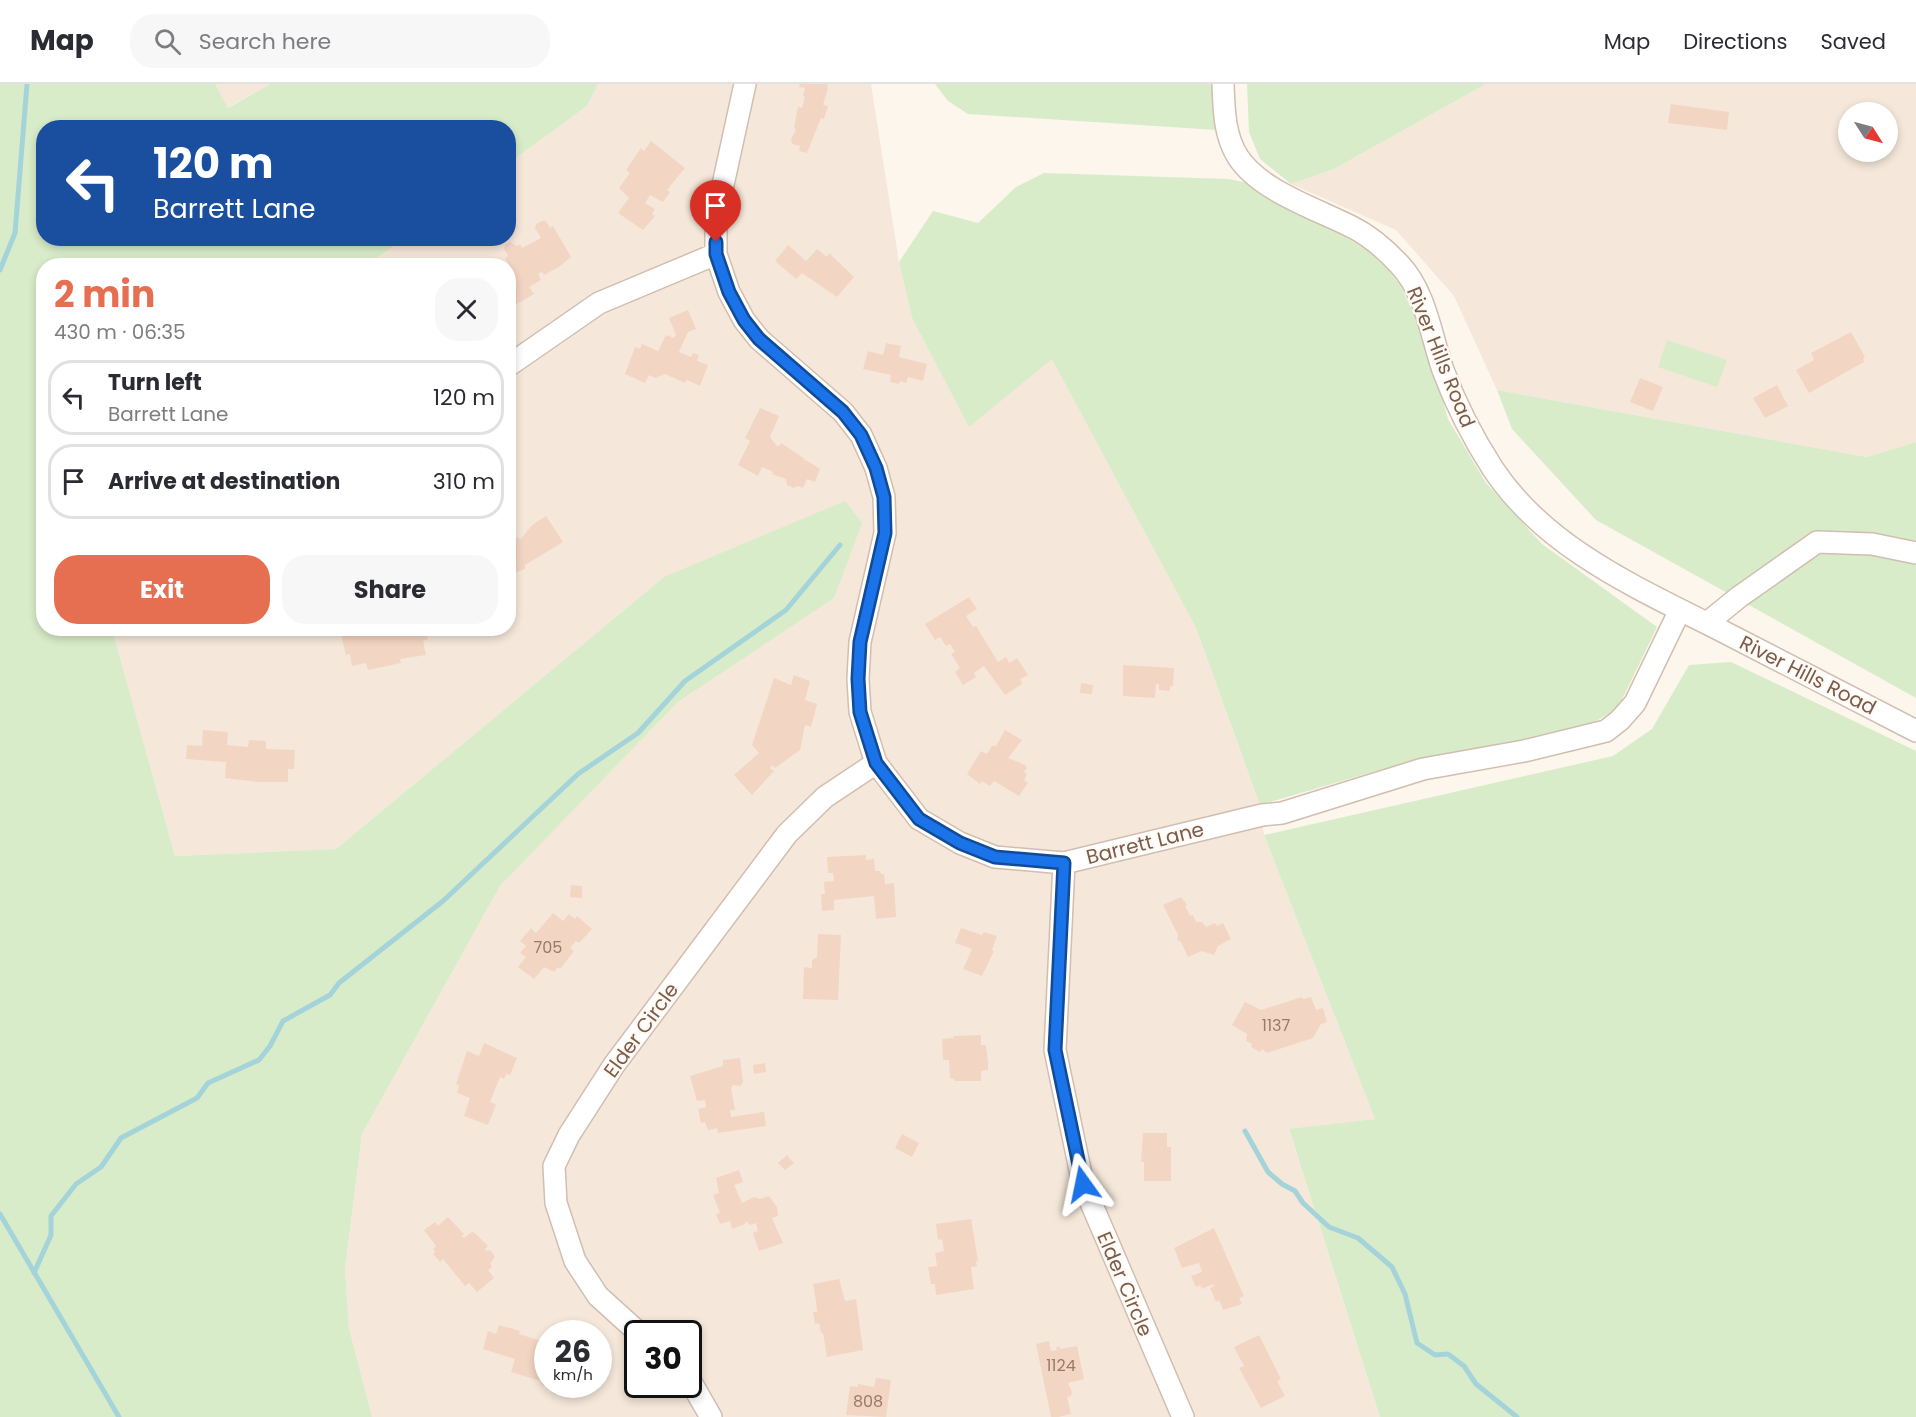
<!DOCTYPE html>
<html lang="en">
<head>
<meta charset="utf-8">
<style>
  body { margin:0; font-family:Poppins,sans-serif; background:#f7f7f7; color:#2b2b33; height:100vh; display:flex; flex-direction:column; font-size:22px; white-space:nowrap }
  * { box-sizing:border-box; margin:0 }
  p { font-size:20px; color:#7c7c81 }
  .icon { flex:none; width:33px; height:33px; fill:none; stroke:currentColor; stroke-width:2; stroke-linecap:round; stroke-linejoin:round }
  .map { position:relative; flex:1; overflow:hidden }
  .details { position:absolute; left:36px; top:174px; width:480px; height:378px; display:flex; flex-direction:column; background:#fff; border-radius:24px; box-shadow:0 3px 9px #0003 }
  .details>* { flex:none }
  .guide { position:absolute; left:36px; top:36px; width:480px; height:126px; border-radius:24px; box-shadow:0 3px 9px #0003; background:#1a4fa0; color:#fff; overflow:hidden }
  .needle { width:39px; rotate:126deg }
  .tools { position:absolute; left:1838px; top:18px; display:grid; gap:12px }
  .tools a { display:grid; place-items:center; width:60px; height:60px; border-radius:50%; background:#fff; box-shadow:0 3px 9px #0003; font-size:30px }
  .speed { position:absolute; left:534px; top:1236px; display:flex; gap:12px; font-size:30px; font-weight:700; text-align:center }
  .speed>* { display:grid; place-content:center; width:78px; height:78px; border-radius:50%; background:#fff; box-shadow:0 3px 9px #0003; line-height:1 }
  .speed small { font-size:15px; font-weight:400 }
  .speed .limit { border:3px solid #111; border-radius:9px; background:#fff; color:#111 }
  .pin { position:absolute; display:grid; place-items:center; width:51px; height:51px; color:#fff; margin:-62px -26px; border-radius:50% 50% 50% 0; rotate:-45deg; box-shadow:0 0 6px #0007 }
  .pin .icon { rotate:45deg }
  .me { position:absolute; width:66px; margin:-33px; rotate:348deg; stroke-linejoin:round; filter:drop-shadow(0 0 4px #0008) }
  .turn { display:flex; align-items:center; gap:21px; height:126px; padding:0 18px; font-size:27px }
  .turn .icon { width:78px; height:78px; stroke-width:2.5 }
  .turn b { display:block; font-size:42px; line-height:51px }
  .round { display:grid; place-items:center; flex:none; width:63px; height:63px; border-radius:24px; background:#f7f7f7 }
  .head { display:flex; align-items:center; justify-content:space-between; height:102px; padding:0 18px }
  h1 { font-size:36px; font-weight:700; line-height:45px; color:#e76f51 }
  .action { display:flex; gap:12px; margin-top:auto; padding:12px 18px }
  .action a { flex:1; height:69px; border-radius:24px; background:#e76f51; color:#fff; font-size:24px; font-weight:700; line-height:69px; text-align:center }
  .action a+a { background:#f7f7f7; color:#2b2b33 }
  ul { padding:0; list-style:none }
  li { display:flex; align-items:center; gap:18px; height:75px; margin:0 12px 9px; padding:0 6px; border:3px solid #e1e1e2; border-radius:24px }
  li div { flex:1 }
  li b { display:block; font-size:22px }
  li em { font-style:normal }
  header { display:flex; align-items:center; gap:36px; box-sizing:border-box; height:84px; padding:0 30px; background:#fff; border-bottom:2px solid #e1e1e2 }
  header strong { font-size:28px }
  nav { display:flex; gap:33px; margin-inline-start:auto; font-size:21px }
  .search { width:420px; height:54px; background:#f7f7f7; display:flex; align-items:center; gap:15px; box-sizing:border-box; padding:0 21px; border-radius:24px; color:#7c7c81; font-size:22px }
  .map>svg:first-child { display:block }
</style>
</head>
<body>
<header>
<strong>Map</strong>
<div class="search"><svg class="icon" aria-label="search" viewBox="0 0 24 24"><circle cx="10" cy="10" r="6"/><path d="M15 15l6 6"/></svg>Search here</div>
<nav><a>Map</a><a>Directions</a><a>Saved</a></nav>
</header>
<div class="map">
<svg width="1916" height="1333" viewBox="0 0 1916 1333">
  <rect width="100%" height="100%" fill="#fdf6ec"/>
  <path fill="#f5e8da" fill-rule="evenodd" d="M 215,0 L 270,0 L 227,24 Z
    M 598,0 L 871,0 L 899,178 L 912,234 L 969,342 L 1052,274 L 1196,544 L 1260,721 L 1264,751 L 1375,1035 L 1289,1046 L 1380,1333 L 372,1333 L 349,1244 L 345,1184 L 362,1050 L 500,802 L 678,618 L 833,514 L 664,493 L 336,765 L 175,772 L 112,545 L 508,544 L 508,182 L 366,181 L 404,155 L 508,154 L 509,79 L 587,22 ZM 548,1250 L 598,1250 L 598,1300 L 548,1300 ZM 638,1250 L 688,1250 L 688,1300 L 638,1300 Z
    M 1486,0 L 1916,0 L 1916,358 L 1867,373 L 1497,306 L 1454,212 L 1396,146 L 1291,100 L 1334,85 ZM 1848,28 L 1887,28 L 1887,68 L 1848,68 Z"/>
  <path fill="#d8ecc9" d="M 0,0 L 215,0 L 228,24 L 270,0 L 598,0 L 587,22 L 509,79 L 508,44 L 44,44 L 44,154 L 404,155 L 366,181 L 44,182 L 44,544 L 112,545 L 175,772 L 336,765 L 664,493 L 845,417 L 862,439 L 834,514 L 678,618 L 500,802 L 362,1050 L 345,1184 L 349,1244 L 372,1333 L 0,1333 Z
    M 935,0 L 1213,0 L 1217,46 L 968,30 L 948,17 Z
    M 1247,0 L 1486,0 L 1334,85 L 1291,100 L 1260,75 L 1249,48 Z
    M 1044,89 L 1228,95 L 1254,100 L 1379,173 L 1400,201 L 1425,253 L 1448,335 L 1486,399 L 1542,460 L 1657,543 L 1618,624 L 1586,643 L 1376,687 L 1260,721 L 1196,544 L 1052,275 L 969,343 L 912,234 L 899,178 L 933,127 L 978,139 L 1016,103 Z
    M 1667,256 L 1727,276 L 1717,303 L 1658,283 Z
    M 1497,306 L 1867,373 L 1916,358 L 1916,614 L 1596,436 L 1512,345 Z
    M 1731,578 L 1916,667 L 1916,1333 L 1380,1333 L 1289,1045 L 1375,1035 L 1264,751 L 1613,672 L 1652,645 L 1689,581 Z"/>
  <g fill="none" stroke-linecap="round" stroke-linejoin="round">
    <path stroke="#a5d3da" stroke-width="5" d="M 0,186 L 15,149 L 27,0
      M 1245,1047 L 1268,1088 L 1282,1100 L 1295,1107 L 1303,1119 L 1329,1143 L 1358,1154 L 1392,1183 L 1405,1210 L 1417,1259 L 1435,1271 L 1448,1270 L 1464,1282 L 1476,1300 L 1517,1333
      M 0,1130 L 119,1333
      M 34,1189 L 51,1151 L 51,1132 L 76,1100 L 101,1083 L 121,1054 L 197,1014 L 208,999 L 259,976 L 270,962 L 283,937 L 330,911 L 339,899 L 443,817 L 578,690 L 638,649 L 685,597 L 786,526 L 840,461"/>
  </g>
  <path fill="#f3d5c3" d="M 800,0 L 827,0 L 828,4 L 823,21 L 828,22 L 824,35 L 821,34 L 807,69 L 799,67 L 800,62 L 792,60 L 791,56 L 796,45 L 794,44 L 798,23 L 802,24 L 805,13 L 803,12 L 805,4 L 799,3 Z
    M 1671,20 L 1729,28 L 1727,46 L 1668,39 Z
    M 651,57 L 685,84 L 667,106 L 670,108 L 663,118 L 650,111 L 645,119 L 655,125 L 652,130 L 655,132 L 643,146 L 618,129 L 629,114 L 619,104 L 630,89 L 626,86 L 641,64 L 644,67 Z
    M 542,137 L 546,137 L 550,144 L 553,142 L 571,173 L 559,183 L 544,191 L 542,188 L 538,190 L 541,196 L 529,203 L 534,210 L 515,221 L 508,210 L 509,181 L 505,174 L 508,172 L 504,165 L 505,161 L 510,158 L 517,162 L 520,160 L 522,164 L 541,154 L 535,144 L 536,140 Z
    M 788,161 L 806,177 L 817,165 L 827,173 L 829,169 L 854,193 L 837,213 L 802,189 L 796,195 L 775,177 Z
    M 688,226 L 696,245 L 688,248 L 679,268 L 691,273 L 693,269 L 699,271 L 697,277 L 708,281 L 700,302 L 687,296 L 685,299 L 665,290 L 655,294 L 649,291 L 645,299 L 625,290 L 635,263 L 640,265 L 642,260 L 658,267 L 666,251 L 674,254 L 676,251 L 669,234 Z
    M 1851,248 L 1865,273 L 1863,275 L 1864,278 L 1809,309 L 1796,286 L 1814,276 L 1811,269 Z
    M 886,259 L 901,262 L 899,273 L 927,280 L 923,297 L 908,293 L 906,299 L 900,297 L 899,300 L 890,298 L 891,291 L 863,285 L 868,267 L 883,271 Z
    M 1640,294 L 1663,303 L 1653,327 L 1630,318 Z
    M 1777,301 L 1788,322 L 1765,334 L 1753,314 Z
    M 760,324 L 779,332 L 770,353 L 776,361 L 779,362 L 781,359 L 805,375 L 804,378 L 806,376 L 820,385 L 815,398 L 807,395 L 803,404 L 798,402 L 793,404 L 787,401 L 786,395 L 772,390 L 773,388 L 762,383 L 758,392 L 738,381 L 750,357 L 745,354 Z
    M 546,432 L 563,458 L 525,481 L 525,485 L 508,491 L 508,448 L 514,456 L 518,453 L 520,456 L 532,441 Z
    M 969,513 L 977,525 L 966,532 L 973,543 L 976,542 L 998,578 L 1006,573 L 1009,579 L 1017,574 L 1028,591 L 1020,595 L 1022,600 L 1005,611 L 984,582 L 974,589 L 976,593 L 963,601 L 955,588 L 960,584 L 951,570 L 955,568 L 950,560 L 946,562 L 940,553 L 935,556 L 925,540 Z
    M 353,544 L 362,544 L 363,548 L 369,544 L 425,544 L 428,555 L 423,557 L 426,571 L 400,575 L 401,579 L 368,586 L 366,579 L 352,582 L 350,570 L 346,571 L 341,551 L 350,549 L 349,545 Z
    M 1123,581 L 1174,584 L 1173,602 L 1170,602 L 1170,607 L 1159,606 L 1159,600 L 1156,600 L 1155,614 L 1123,612 Z
    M 794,591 L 810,597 L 805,616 L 817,620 L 811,643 L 805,641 L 800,666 L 775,684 L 772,681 L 770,684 L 774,687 L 752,711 L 734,691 L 759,669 L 752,661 L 774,594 L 791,601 Z
    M 1081,599 L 1093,601 L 1092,610 L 1080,609 Z
    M 203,646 L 228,648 L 227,661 L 248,663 L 249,656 L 266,657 L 266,665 L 295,666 L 294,685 L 288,685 L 288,698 L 258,698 L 225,694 L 226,678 L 186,675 L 187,661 L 202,662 Z
    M 1005,646 L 1022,656 L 1008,674 L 1025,681 L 1027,684 L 1024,688 L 1027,690 L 1024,696 L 1028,699 L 1019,712 L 994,697 L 990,702 L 982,697 L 980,700 L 967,690 L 981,667 L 987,670 L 992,662 L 996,662 Z
    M 866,771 L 866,776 L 874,775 L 875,787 L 880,787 L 881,790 L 884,790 L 885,800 L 894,799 L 896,833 L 876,835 L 874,812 L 834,816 L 834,826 L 822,827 L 821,810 L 825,810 L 824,798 L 834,797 L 833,789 L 828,789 L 827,773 Z
    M 571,801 L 582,802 L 582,814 L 570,813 Z
    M 1181,813 L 1187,821 L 1185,822 L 1190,832 L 1193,831 L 1196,838 L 1202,838 L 1206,843 L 1215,839 L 1217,842 L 1223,839 L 1231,855 L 1218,862 L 1214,871 L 1202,867 L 1188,873 L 1181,858 L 1177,856 L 1178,851 L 1163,821 Z
    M 553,829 L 563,837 L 569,830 L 575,835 L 577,832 L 592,845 L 579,859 L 576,857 L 570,864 L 574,867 L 560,885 L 558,883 L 554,888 L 544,883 L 534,895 L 518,883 L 526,873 L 520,869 L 526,862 L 520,857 L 531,844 L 536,849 Z
    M 961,844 L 982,851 L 984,848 L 997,852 L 992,866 L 994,867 L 982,892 L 963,885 L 972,865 L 955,859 Z
    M 818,850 L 841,851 L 838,916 L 803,915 L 804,883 L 812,884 L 812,876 L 817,873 Z
    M 1302,913 L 1303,915 L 1311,913 L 1316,926 L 1323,924 L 1327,938 L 1321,940 L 1313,954 L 1267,969 L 1262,965 L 1260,968 L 1251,963 L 1252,960 L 1246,957 L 1247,950 L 1232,941 L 1245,918 L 1261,926 Z
    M 981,951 L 981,961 L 986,961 L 988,978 L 988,986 L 981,987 L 981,997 L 955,997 L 954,995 L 950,994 L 949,976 L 943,976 L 942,955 L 954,954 L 953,952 Z
    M 484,959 L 517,974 L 510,991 L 506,990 L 504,995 L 500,993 L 490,1018 L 496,1021 L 488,1041 L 464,1032 L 470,1014 L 457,1009 L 459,1002 L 456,1000 L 467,967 L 479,972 Z
    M 740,974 L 743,998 L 741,1002 L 733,1001 L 731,1004 L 735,1026 L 730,1026 L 731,1033 L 764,1028 L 766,1042 L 718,1049 L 717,1044 L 708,1046 L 705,1038 L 701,1039 L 698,1025 L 706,1023 L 705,1016 L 697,1017 L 690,992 L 723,982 L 723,976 Z
    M 765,979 L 766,988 L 754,990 L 753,981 Z
    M 1143,1049 L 1167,1049 L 1167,1063 L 1171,1063 L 1171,1097 L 1144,1097 L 1144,1078 L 1141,1078 Z
    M 902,1050 L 919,1059 L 912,1073 L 895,1064 Z
    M 787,1071 L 794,1079 L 785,1086 L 778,1079 Z
    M 739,1086 L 743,1098 L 734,1101 L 742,1119 L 754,1113 L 760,1115 L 769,1112 L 777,1123 L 778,1132 L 772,1134 L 783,1159 L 759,1167 L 753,1149 L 758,1147 L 756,1139 L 750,1141 L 746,1137 L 745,1140 L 732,1145 L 730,1137 L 720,1140 L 716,1130 L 720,1129 L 713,1111 L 719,1109 L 716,1094 Z
    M 448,1133 L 464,1150 L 462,1152 L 464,1154 L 472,1148 L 475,1149 L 488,1162 L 485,1165 L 486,1167 L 490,1166 L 495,1173 L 490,1180 L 492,1183 L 488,1186 L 494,1194 L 477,1208 L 469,1199 L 465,1202 L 443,1175 L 440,1178 L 433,1170 L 435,1168 L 433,1165 L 436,1162 L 424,1146 L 435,1138 L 438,1142 Z
    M 971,1135 L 978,1177 L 976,1177 L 977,1182 L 971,1183 L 974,1205 L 936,1211 L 935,1200 L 931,1200 L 928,1183 L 937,1182 L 935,1169 L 944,1167 L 942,1155 L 938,1156 L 936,1140 Z
    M 1214,1144 L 1244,1212 L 1239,1214 L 1242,1220 L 1223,1226 L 1219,1216 L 1216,1218 L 1210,1204 L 1214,1202 L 1213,1200 L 1202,1205 L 1200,1201 L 1196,1203 L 1191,1192 L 1202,1188 L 1199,1179 L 1182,1184 L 1174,1164 Z
    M 839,1195 L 845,1217 L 856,1215 L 863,1266 L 827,1273 L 823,1249 L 821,1249 L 819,1239 L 815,1240 L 813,1228 L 817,1228 L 816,1217 L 813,1200 Z
    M 499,1241 L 520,1247 L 519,1250 L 548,1259 L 548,1300 L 556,1300 L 553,1304 L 542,1301 L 540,1297 L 511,1288 L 515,1275 L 483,1265 L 488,1247 L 496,1250 Z
    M 1259,1251 L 1281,1295 L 1277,1297 L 1285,1312 L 1261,1324 L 1239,1284 L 1244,1282 L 1234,1263 Z
    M 1049,1257 L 1051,1267 L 1057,1266 L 1056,1263 L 1060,1263 L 1060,1265 L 1077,1262 L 1084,1295 L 1068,1299 L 1072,1308 L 1071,1312 L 1067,1313 L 1071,1330 L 1058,1333 L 1051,1333 L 1036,1260 Z
    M 876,1294 L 891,1296 L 886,1333 L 846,1331 L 850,1302 L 858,1303 L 858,1300 L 874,1303 Z"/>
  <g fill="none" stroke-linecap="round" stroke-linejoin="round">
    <g stroke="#d1beb0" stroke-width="24">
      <path id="minor" d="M 745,0 L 719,119 L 716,146 L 716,170 L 729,208 L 744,236 L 759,255 L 843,328 L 861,351 L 876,384 L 884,413 L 885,449 L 860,558 L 858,595 L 860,628 L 876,679 L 919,735 L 960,759 L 995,773 L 1064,779 L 1262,731 L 1282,729 L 1423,685 L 1524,667 L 1606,647 L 1620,636 L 1635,619 L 1680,526
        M 1223,0 C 1224,25 1224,51 1238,73 C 1260,107 1317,125 1352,143 C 1370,152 1386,166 1399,180 C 1426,208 1431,252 1443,286 C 1456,321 1473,354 1493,385 C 1547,466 1640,505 1724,548 C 1788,581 1852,614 1916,647
        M 508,282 L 599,219 L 716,170
        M 1707,539 L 1739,513 L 1817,458 L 1872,460 L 1916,469
        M 1064,779 L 1055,966 L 1083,1100 L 1183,1333
        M 640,1250 L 598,1212 L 575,1177 L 556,1119 L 554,1082 L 569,1051 L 614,981 L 787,750 L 825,713 L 876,679
        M 688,1293 L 711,1333"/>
    </g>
    <use href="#minor" stroke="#fff" stroke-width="21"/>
  </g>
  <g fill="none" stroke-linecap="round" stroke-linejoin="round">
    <g stroke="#114b97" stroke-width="15">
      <path id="route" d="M 716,158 L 716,170 L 729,208 L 744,236 L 759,255 L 843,328 L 861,351 L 876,384 L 884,413 L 885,449 L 860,558 L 858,595 L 860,628 L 876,679 L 919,735 L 960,759 L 995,773 L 1064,779 L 1055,966 L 1083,1100"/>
    </g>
    <use href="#route" stroke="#1a73e8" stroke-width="10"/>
  </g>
  <g text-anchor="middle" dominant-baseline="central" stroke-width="4.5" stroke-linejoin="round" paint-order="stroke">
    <g font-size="16" fill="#987a6a">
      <text x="548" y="863">705</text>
      <text x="1276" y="941">1137</text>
      <text x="1061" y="1281">1124</text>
      <text x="868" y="1317">808</text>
    </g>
    <g font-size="20" fill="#7a5c4d" stroke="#fffaf3">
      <text transform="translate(1441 273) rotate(68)">River Hills Road</text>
      <text transform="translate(1808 591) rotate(27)">River Hills Road</text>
      <text transform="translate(1145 759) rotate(-14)">Barrett Lane</text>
      <text transform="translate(641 946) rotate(-54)">Elder Circle</text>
      <text transform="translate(1125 1200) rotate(67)">Elder Circle</text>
    </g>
  </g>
</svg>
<div class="tools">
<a><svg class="needle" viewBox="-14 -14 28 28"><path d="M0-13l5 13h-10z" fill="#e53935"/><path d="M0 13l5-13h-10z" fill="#7c7c81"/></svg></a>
</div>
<div class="speed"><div>26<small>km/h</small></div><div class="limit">30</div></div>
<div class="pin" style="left:716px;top:158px;background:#d93025"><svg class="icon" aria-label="arrive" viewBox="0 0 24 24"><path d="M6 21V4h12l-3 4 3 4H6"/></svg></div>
<svg class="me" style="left:1083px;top:1100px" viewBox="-20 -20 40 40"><path d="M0-17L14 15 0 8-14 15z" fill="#1a73e8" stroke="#fff" stroke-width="4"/></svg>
<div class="guide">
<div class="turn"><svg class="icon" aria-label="left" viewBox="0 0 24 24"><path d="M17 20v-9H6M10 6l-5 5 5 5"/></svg><div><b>120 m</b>Barrett Lane</div></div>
</div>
<section class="details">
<div class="head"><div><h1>2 min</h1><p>430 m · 06:35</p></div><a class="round"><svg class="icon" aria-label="close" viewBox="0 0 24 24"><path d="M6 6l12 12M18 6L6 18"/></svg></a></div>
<ul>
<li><svg class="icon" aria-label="left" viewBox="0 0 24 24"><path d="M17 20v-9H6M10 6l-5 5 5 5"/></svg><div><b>Turn left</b><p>Barrett Lane</p></div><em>120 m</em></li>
<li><svg class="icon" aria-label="arrive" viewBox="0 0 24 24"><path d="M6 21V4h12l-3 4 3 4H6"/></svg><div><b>Arrive at destination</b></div><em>310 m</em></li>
</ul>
<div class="action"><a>Exit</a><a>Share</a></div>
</section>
</div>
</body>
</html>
